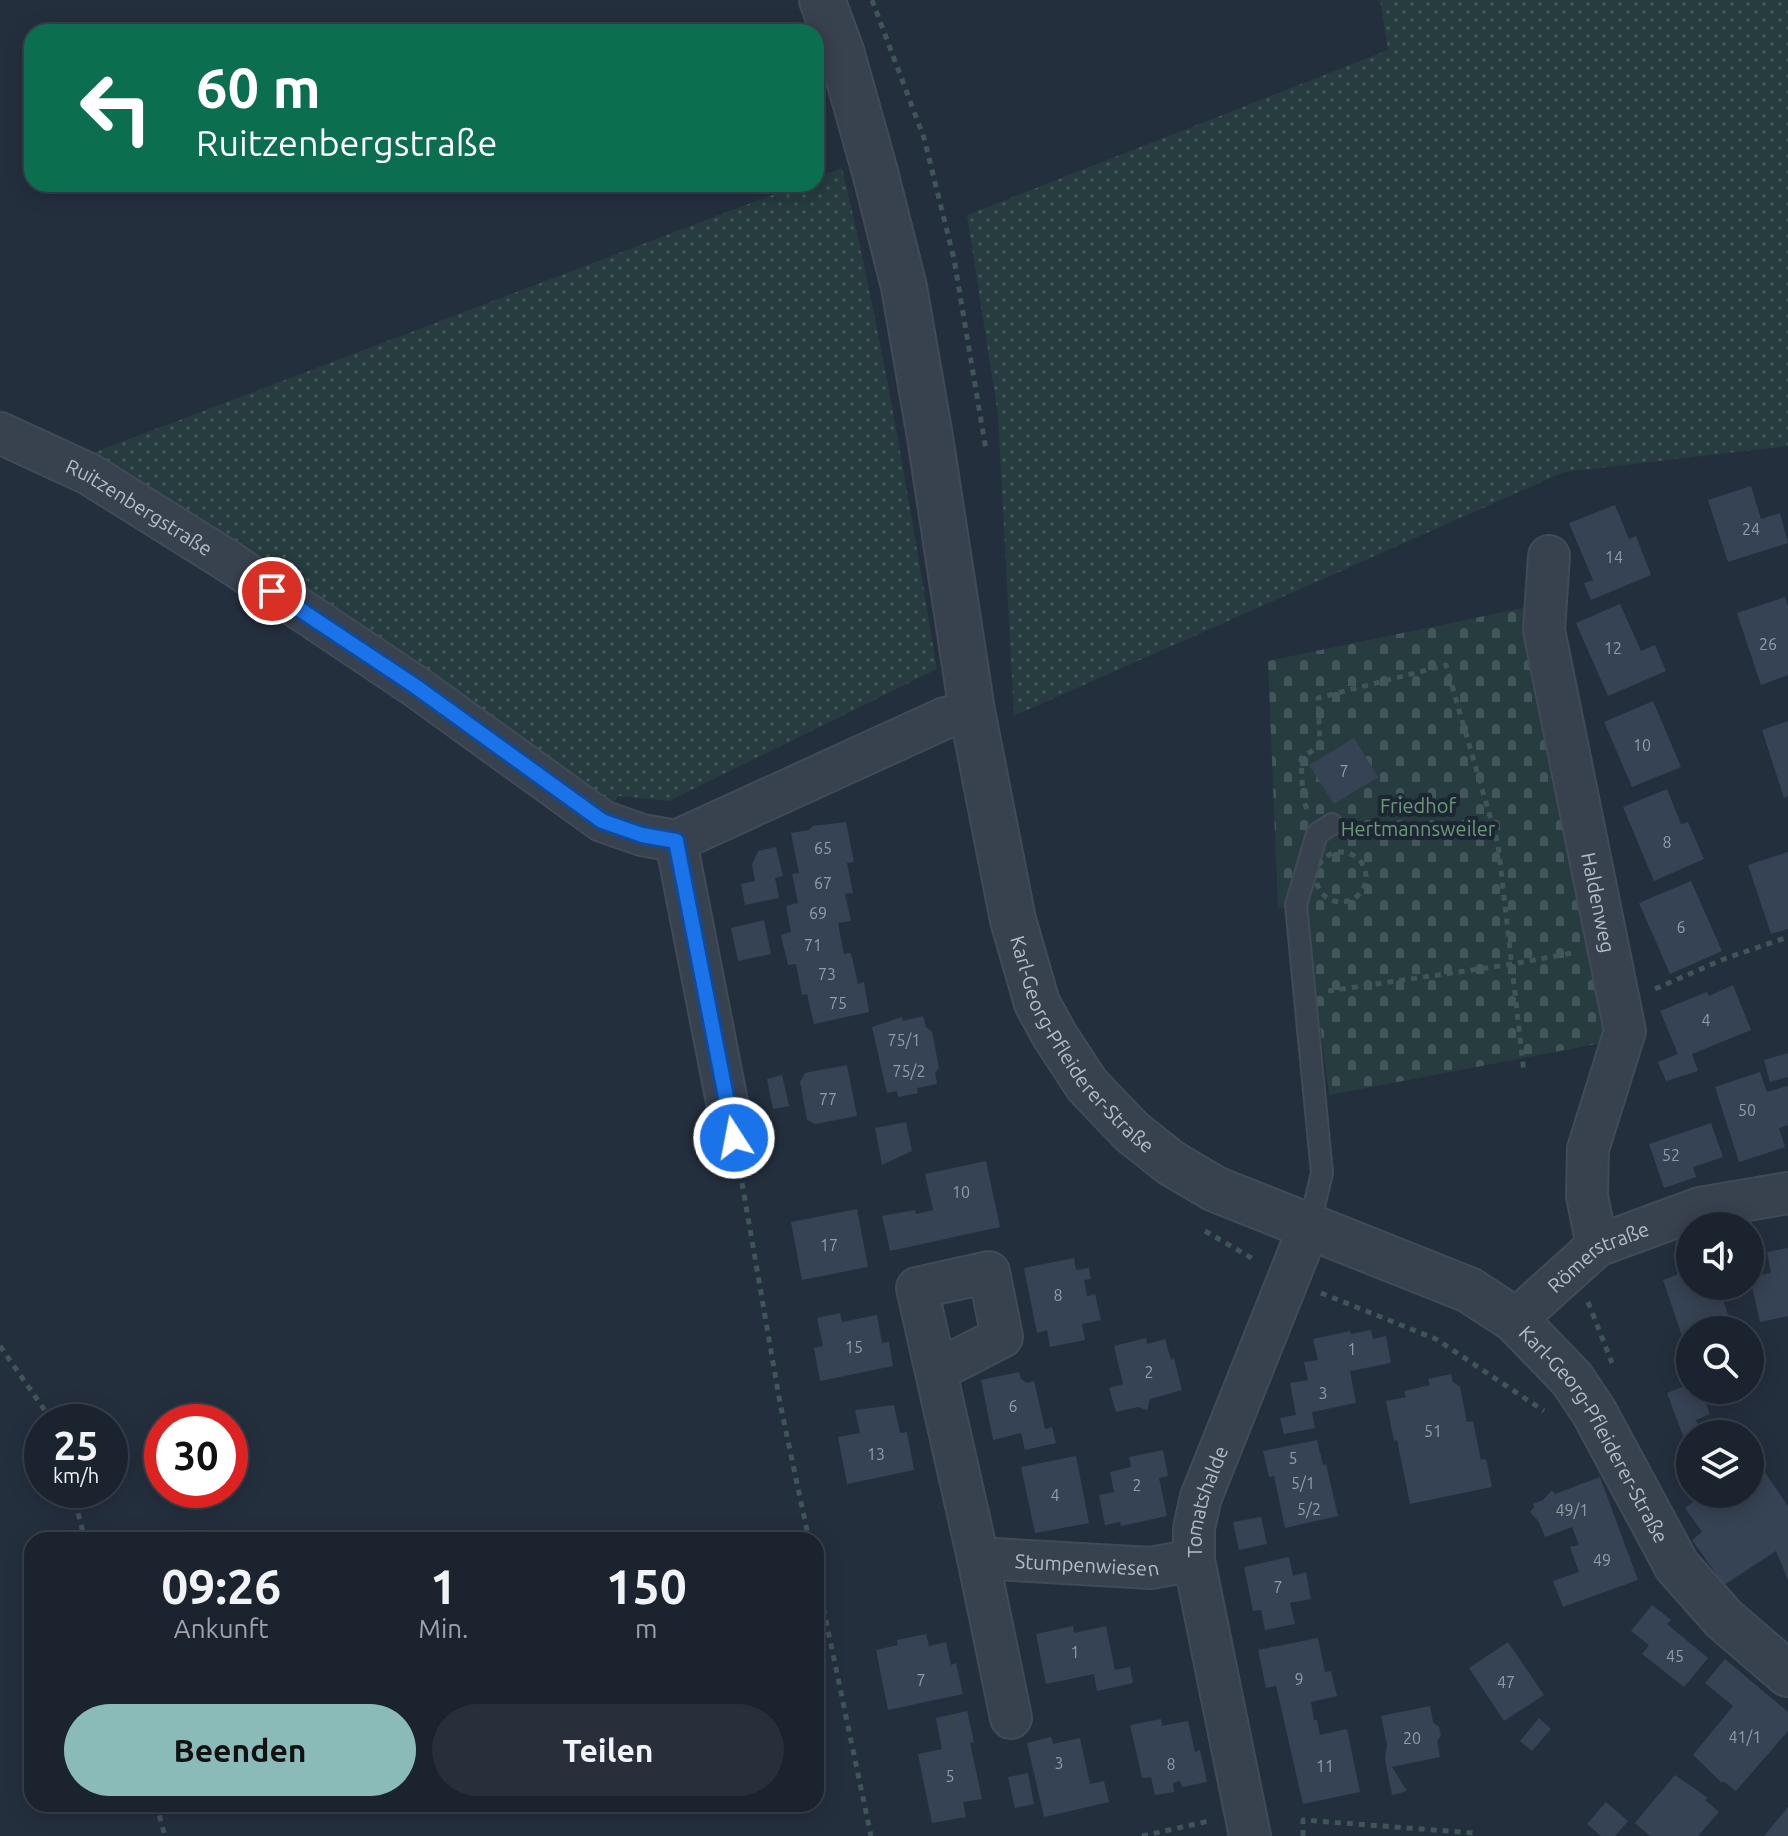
<!DOCTYPE html>
<html lang="de">
<head>
<meta charset="utf-8">
<style>
  body { margin:0; font-family:Ubuntu,sans-serif; background:#282f3a; color:#f1f3f6; height:100vh; display:flex; flex-direction:column; font-size:30px; white-space:nowrap }
  * { box-sizing:border-box; margin:0 }
  p { font-size:26px; color:#a0a4aa }
  .icon { flex:none; width:44px; height:44px; fill:none; stroke:currentColor; stroke-width:2; stroke-linecap:round; stroke-linejoin:round }
  .map { position:relative; flex:1; overflow:hidden }
  .sheet { position:absolute; left:24px; top:1532px; width:800px; height:280px; display:flex; flex-direction:column; background:#1b232e; border-radius:24px; box-shadow:0 4px 20px #0003,0 0 0 2px #39404a }
  .sheet>* { flex:none }
  .guide { position:absolute; left:24px; top:24px; width:800px; height:168px; border-radius:24px; box-shadow:0 4px 20px #0003,0 0 0 2px #39404a; background:#0b6e4f; color:#fff; overflow:hidden }
  .fabs { position:absolute; left:1676px; top:1212px; display:grid; gap:16px }
  .fabs a { display:grid; place-items:center; width:88px; height:88px; border-radius:50%; background:#1b232e; box-shadow:0 4px 20px #0003,0 0 0 2px #39404a; font-size:40px }
  .speed { position:absolute; left:24px; top:1404px; display:flex; gap:16px; font-size:40px; font-weight:700; text-align:center }
  .speed>* { display:grid; place-content:center; width:104px; height:104px; border-radius:50%; background:#1b232e; box-shadow:0 4px 20px #0003,0 0 0 2px #39404a; line-height:1 }
  .speed small { font-size:20px; font-weight:400 }
  .speed .limit { border:12px solid #d22; background:#fff; color:#111 }
  .pin { position:absolute; display:grid; place-items:center; width:68px; height:68px; color:#fff; margin:-34px; border:4px solid #fff; border-radius:50%; box-shadow:0 2px 8px #0007 }
  .me { position:absolute; width:88px; margin:-44px; rotate:349deg; stroke-linejoin:round; filter:drop-shadow(0 0 6px #0008) }
  .turn { display:flex; align-items:center; gap:28px; height:168px; padding:0 40px; font-size:36px }
  .turn .icon { width:104px; height:104px; stroke-width:2.5 }
  .turn b { display:block; font-size:56px; line-height:68px }
  .eta { display:flex; justify-content:space-evenly; align-items:center; height:136px; text-align:center }
  .eta b { font-size:48px; font-weight:700; line-height:56px }
  .cta { display:flex; gap:16px; margin-top:auto; padding:16px 40px }
  .cta a { flex:1; height:92px; border-radius:48px; background:#8bbbb9; color:#111; font-size:32px; font-weight:700; line-height:92px; text-align:center }
  .cta a+a { background:#282f3a; color:#f1f3f6 }
  .map>svg:first-child { display:block }
</style>
</head>
<body>
<div class="map">
<svg width="1788" height="1836" viewBox="0 0 1788 1836">
  <defs>
    <pattern id="grass-dots" width="8" height="8" patternUnits="userSpaceOnUse" patternTransform="scale(2)"><rect width="8" height="8" fill="#263c3f"/><path d="M2 2h.1M6 6h.1" fill="none" stroke="#435659" stroke-width="1.8" stroke-linecap="round"/></pattern>
    <pattern id="cemetery-stones" width="16" height="16" patternUnits="userSpaceOnUse" patternTransform="scale(2)"><rect width="16" height="16" fill="#263c3f"/><path d="M2 7V4a2 2 0 0 1 4 0v3zM10 15v-3a2 2 0 0 1 4 0v3z" fill="#435659"/></pattern>
  </defs>
  <rect width="100%" height="100%" fill="#242f3e"/>
  <path fill="url(#grass-dots)" d="M 1380,0 L 1788,0 L 1788,446 L 1564,472 L 1014,716 L 998,415 L 967,215 L 1388,50 Z
    M 842,168 C 882,334 909,501 937,669 L 669,801 L 618,796 L 602,821 L 66,463 L 801,184 L 816,184 L 816,178 Z"/>
  <path fill="url(#cemetery-stones)" d="M 1523,608 L 1607,1042 L 1329,1095 L 1304,904 L 1278,908 L 1268,661 Z"/>
  <path fill="#364354" d="M 1751,486 L 1761,519 L 1780,513 L 1788,543 L 1728,562 L 1708,500 Z
    M 1615,505 L 1629,539 L 1636,536 L 1651,575 L 1591,600 L 1584,583 L 1593,580 L 1569,523 Z
    M 1785,597 L 1788,607 L 1788,675 L 1761,685 L 1737,613 Z
    M 1620,604 L 1641,651 L 1655,645 L 1666,671 L 1608,696 L 1576,623 Z
    M 1653,701 L 1681,767 L 1632,787 L 1604,722 Z
    M 1788,721 L 1788,796 L 1784,798 L 1762,730 Z
    M 1354,738 L 1378,777 L 1334,804 L 1309,765 Z
    M 1667,789 L 1681,824 L 1688,822 L 1704,859 L 1654,881 L 1623,807 Z
    M 846,822 L 854,862 L 847,863 L 853,893 L 845,894 L 851,921 L 838,923 L 844,954 L 851,953 L 858,984 L 864,982 L 869,1012 L 814,1024 L 807,994 L 802,995 L 796,964 L 788,965 L 781,935 L 791,932 L 786,906 L 798,903 L 792,874 L 799,873 L 791,833 L 809,830 L 813,826 Z
    M 776,847 L 783,876 L 775,878 L 779,898 L 745,905 L 741,884 L 755,881 L 752,865 L 758,851 Z
    M 1788,852 L 1788,929 L 1771,934 L 1748,865 Z
    M 1691,881 L 1722,951 L 1670,974 L 1639,903 Z
    M 764,920 L 771,954 L 738,961 L 731,928 Z
    M 1733,985 L 1751,1030 L 1692,1054 L 1698,1071 L 1666,1081 L 1658,1062 L 1678,1054 L 1660,1011 L 1707,992 L 1709,996 Z
    M 923,1016 L 926,1027 L 932,1032 L 939,1068 L 935,1073 L 937,1084 L 917,1088 L 918,1093 L 898,1097 L 897,1091 L 887,1093 L 872,1027 L 902,1017 L 903,1021 Z
    M 1788,1053 L 1788,1077 L 1770,1082 L 1764,1060 Z
    M 847,1065 L 857,1116 L 815,1124 L 807,1120 L 800,1082 L 805,1073 Z
    M 1760,1072 L 1767,1092 L 1788,1086 L 1788,1125 L 1779,1128 L 1785,1147 L 1739,1162 L 1715,1087 Z
    M 782,1075 L 789,1106 L 773,1109 L 767,1079 Z
    M 906,1122 L 912,1151 L 882,1165 L 875,1128 Z
    M 1711,1123 L 1723,1157 L 1693,1167 L 1696,1177 L 1664,1188 L 1649,1144 Z
    M 986,1161 L 1000,1227 L 890,1251 L 882,1216 L 915,1210 L 916,1214 L 933,1210 L 925,1174 Z
    M 857,1209 L 868,1267 L 802,1280 L 791,1222 Z
    M 1788,1248 L 1788,1316 L 1760,1322 L 1750,1277 L 1771,1273 L 1767,1252 Z
    M 1074,1258 L 1076,1270 L 1089,1268 L 1091,1279 L 1084,1280 L 1087,1296 L 1095,1294 L 1101,1320 L 1082,1324 L 1085,1340 L 1050,1347 L 1047,1330 L 1037,1333 L 1024,1268 Z
    M 1690,1270 L 1690,1286 L 1718,1286 L 1731,1323 L 1710,1330 L 1690,1330 L 1690,1360 L 1681,1361 L 1677,1342 L 1683,1339 L 1663,1280 Z
    M 840,1313 L 842,1322 L 877,1315 L 882,1343 L 889,1342 L 893,1366 L 820,1381 L 814,1348 L 823,1346 L 817,1318 Z
    M 1371,1330 L 1373,1339 L 1386,1336 L 1391,1363 L 1350,1371 L 1356,1403 L 1312,1412 L 1315,1428 L 1284,1434 L 1280,1418 L 1296,1415 L 1290,1383 L 1308,1380 L 1304,1362 L 1318,1360 L 1313,1339 L 1350,1331 L 1351,1334 Z
    M 1146,1338 L 1147,1344 L 1165,1339 L 1171,1360 L 1174,1358 L 1182,1390 L 1150,1399 L 1147,1410 L 1138,1407 L 1116,1412 L 1109,1388 L 1123,1384 L 1114,1346 Z
    M 1019,1372 L 1021,1379 L 1027,1383 L 1034,1381 L 1045,1429 L 1052,1427 L 1056,1443 L 1025,1450 L 1021,1433 L 993,1440 L 981,1380 Z
    M 1451,1374 L 1453,1382 L 1460,1387 L 1467,1422 L 1473,1421 L 1481,1460 L 1486,1459 L 1492,1487 L 1410,1504 L 1397,1440 L 1394,1441 L 1386,1401 L 1406,1397 L 1404,1391 L 1430,1385 L 1428,1379 Z
    M 1690,1384 L 1690,1390 L 1701,1390 L 1710,1414 L 1696,1420 L 1701,1434 L 1690,1434 L 1690,1454 L 1667,1393 Z
    M 894,1405 L 900,1433 L 907,1432 L 914,1470 L 847,1484 L 838,1437 L 860,1433 L 855,1410 Z
    M 1317,1440 L 1323,1465 L 1326,1464 L 1338,1516 L 1285,1528 L 1274,1476 L 1269,1477 L 1263,1451 Z
    M 1163,1450 L 1168,1476 L 1159,1478 L 1167,1516 L 1121,1526 L 1120,1522 L 1105,1525 L 1099,1495 L 1114,1492 L 1110,1472 L 1131,1467 L 1129,1457 Z
    M 1076,1456 L 1089,1523 L 1035,1533 L 1021,1467 Z
    M 1755,1458 L 1788,1506 L 1788,1580 L 1776,1551 L 1724,1585 L 1692,1540 L 1702,1532 L 1685,1508 L 1704,1494 L 1750,1494 L 1750,1462 Z
    M 1600,1477 L 1638,1580 L 1563,1607 L 1553,1581 L 1579,1572 L 1570,1547 L 1579,1545 L 1572,1527 L 1545,1537 L 1539,1522 L 1530,1512 L 1534,1507 L 1533,1504 L 1543,1500 L 1552,1490 L 1555,1494 Z
    M 1261,1517 L 1267,1544 L 1239,1550 L 1233,1522 Z
    M 1289,1557 L 1293,1576 L 1306,1572 L 1311,1599 L 1290,1603 L 1295,1624 L 1265,1630 L 1261,1610 L 1253,1611 L 1244,1567 Z
    M 1652,1605 L 1671,1620 L 1667,1624 L 1708,1658 L 1684,1687 L 1642,1654 L 1649,1645 L 1631,1631 Z
    M 1073,1626 L 1074,1633 L 1106,1626 L 1115,1670 L 1130,1667 L 1133,1683 L 1097,1691 L 1094,1674 L 1046,1684 L 1036,1634 Z
    M 926,1634 L 929,1646 L 946,1642 L 951,1665 L 956,1663 L 963,1694 L 888,1710 L 876,1650 L 898,1645 L 897,1640 Z
    M 1318,1638 L 1325,1672 L 1331,1671 L 1337,1696 L 1311,1702 L 1314,1720 L 1317,1720 L 1320,1735 L 1347,1729 L 1360,1792 L 1303,1804 L 1276,1686 L 1266,1688 L 1258,1650 Z
    M 1508,1642 L 1544,1695 L 1504,1721 L 1469,1668 Z
    M 1725,1659 L 1788,1712 L 1788,1731 L 1736,1791 L 1723,1781 L 1722,1783 L 1693,1755 L 1733,1706 L 1705,1683 Z
    M 1430,1706 L 1433,1722 L 1439,1727 L 1441,1736 L 1437,1741 L 1440,1757 L 1392,1767 L 1407,1791 L 1392,1795 L 1385,1759 L 1387,1745 L 1381,1716 Z
    M 967,1711 L 974,1742 L 970,1743 L 982,1799 L 963,1802 L 966,1817 L 932,1823 L 918,1754 L 942,1749 L 936,1718 Z
    M 1539,1718 L 1551,1729 L 1532,1751 L 1520,1741 Z
    M 1161,1719 L 1162,1726 L 1188,1721 L 1195,1752 L 1200,1750 L 1207,1782 L 1182,1787 L 1180,1781 L 1173,1783 L 1174,1792 L 1155,1795 L 1151,1777 L 1142,1778 L 1130,1725 Z
    M 1051,1737 L 1053,1744 L 1080,1738 L 1090,1784 L 1104,1781 L 1109,1802 L 1044,1817 L 1027,1743 Z
    M 1028,1773 L 1034,1804 L 1015,1808 L 1008,1777 Z
    M 1675,1775 L 1708,1798 L 1705,1800 L 1719,1812 L 1698,1836 L 1650,1836 L 1635,1823 Z
    M 1606,1802 L 1628,1821 L 1615,1836 L 1601,1836 L 1587,1824 Z
    M 1788,1807 L 1788,1836 L 1764,1836 L 1774,1824 Z"/>
  <g fill="none" stroke-linecap="round" stroke-linejoin="round">
    <g stroke="#414a57" stroke-width="24">
      <path id="service" d="M 1309,1227 L 1322,1173 L 1296,905 L 1317,834 L 1332,824"/>
    </g>
    <g stroke="#414a57" stroke-width="44">
      <g id="minor">
        <path id="s1" d="M 0,433 L 89,474 L 225,559 L 415,686 L 602,821 L 642,835 L 676,841"/>
        <path id="s2" d="M 1549,556 L 1544,630 L 1625,1031 L 1588,1149 L 1587,1196 L 1597,1246"/>
        <path d="M 676,841 L 945,718 L 972,711"/>
        <path d="M 676,841 L 734,1138"/>
        <path id="s3" d="M 1515,1320 L 1597,1246 L 1700,1208 L 1788,1193"/>
        <path id="s4" d="M 936,1371 L 1002,1337 L 989,1272 L 917,1288 L 978,1558 L 1151,1568 L 1194,1560"/>
        <path d="M 978,1558 L 1011,1718"/>
        <path id="s5" d="M 1250,1836 L 1194,1560 L 1194,1528 L 1201,1497 L 1309,1227"/>
      </g>
    </g>
    <g stroke="#414a57" stroke-width="48">
      <g id="tertiary">
        <path id="s6" d="M 822,0 L 841,51 L 875,172 L 904,287 L 930,437 L 972,711 L 1013,920 L 1037,1003 L 1055,1036 L 1087,1085 L 1132,1132 L 1171,1163 L 1215,1189 L 1469,1290 L 1515,1320 L 1572,1379 L 1594,1412 L 1677,1566 L 1724,1619 L 1788,1674"/>
      </g>
    </g>
    <path stroke="#3f5557" stroke-width="5" stroke-dasharray="6 6" stroke-linecap="butt" d="M 872,0 L 924,138 L 954,259 L 986,450
      M 1307,809 L 1303,800 L 1301,758 L 1320,746 L 1318,698 L 1446,665 L 1498,844 L 1524,1073
      M 1405,826 L 1493,829
      M1316 877a25 25 0 1 1 50 0a25 25 0 1 1-50 0Z
      M 1655,989 L 1724,959 L 1788,937
      M 1328,991 L 1513,964 L 1572,953
      M 740,1171 L 780,1403 L 809,1540
      M 1205,1231 L 1255,1260
      M 1321,1293 L 1436,1339 L 1544,1411
      M 1588,1302 L 1612,1363
      M 0,1346 L 53,1422
      M 72,1490 L 85,1540
      M 816,1573 L 871,1836
      M 156,1804 L 165,1836
      M 1142,1836 L 1209,1821
      M 1303,1836 L 1303,1820 L 1474,1833 L 1477,1836"/>
    <use href="#service" stroke="#38414e" stroke-width="20"/>
    <use href="#minor" stroke="#38414e" stroke-width="40"/>
    <use href="#tertiary" stroke="#38414e" stroke-width="44"/>
  </g>
  <g fill="none" stroke-linecap="round" stroke-linejoin="round">
    <g stroke="#114b97" stroke-width="20">
      <path id="route" d="M 272,591 L 415,686 L 602,821 L 642,835 L 676,841 L 734,1138"/>
    </g>
    <use href="#route" stroke="#1a73e8" stroke-width="14"/>
  </g>
  <g text-anchor="middle" dominant-baseline="central" stroke-width="8" stroke-linejoin="round" paint-order="stroke">
    <g font-size="16" fill="#929caa">
      <text x="1751" y="529">24</text>
      <text x="1614" y="557">14</text>
      <text x="1768" y="644">26</text>
      <text x="1613" y="648">12</text>
      <text x="1642" y="745">10</text>
      <text x="1344" y="771">7</text>
      <text x="1667" y="842">8</text>
      <text x="823" y="848">65</text>
      <text x="823" y="883">67</text>
      <text x="818" y="913">69</text>
      <text x="1681" y="927">6</text>
      <text x="813" y="945">71</text>
      <text x="827" y="974">73</text>
      <text x="838" y="1003">75</text>
      <text x="1706" y="1020">4</text>
      <text x="904" y="1040">75/1</text>
      <text x="909" y="1071">75/2</text>
      <text x="828" y="1099">77</text>
      <text x="1747" y="1110">50</text>
      <text x="1671" y="1155">52</text>
      <text x="961" y="1192">10</text>
      <text x="829" y="1245">17</text>
      <text x="1058" y="1295">8</text>
      <text x="854" y="1347">15</text>
      <text x="1352" y="1349">1</text>
      <text x="1149" y="1372">2</text>
      <text x="1323" y="1393">3</text>
      <text x="1013" y="1406">6</text>
      <text x="1433" y="1431">51</text>
      <text x="876" y="1454">13</text>
      <text x="1293" y="1458">5</text>
      <text x="1303" y="1483">5/1</text>
      <text x="1137" y="1485">2</text>
      <text x="1055" y="1495">4</text>
      <text x="1309" y="1509">5/2</text>
      <text x="1572" y="1510">49/1</text>
      <text x="1602" y="1560">49</text>
      <text x="1278" y="1587">7</text>
      <text x="1075" y="1652">1</text>
      <text x="1675" y="1656">45</text>
      <text x="1299" y="1679">9</text>
      <text x="921" y="1680">7</text>
      <text x="1506" y="1682">47</text>
      <text x="1745" y="1737">41/1</text>
      <text x="1412" y="1738">20</text>
      <text x="1059" y="1763">3</text>
      <text x="1171" y="1764">8</text>
      <text x="1325" y="1766">11</text>
      <text x="950" y="1776">5</text>
    </g>
    <g font-size="20" fill="#b4bcc9" stroke="#1d2633">
      <text stroke="none"><textPath href="#s1" startOffset="158">Ruitzenbergstraße</textPath></text>
      <text stroke="none"><textPath href="#s2" startOffset="352">Haldenweg</textPath></text>
      <text stroke="none"><textPath href="#s6" startOffset="1086">Karl-Georg-Pfleiderer-Straße</textPath></text>
      <text stroke="none"><textPath href="#s3" startOffset="106">Römerstraße</textPath></text>
      <text stroke="none"><textPath href="#s6" startOffset="1758">Karl-Georg-Pfleiderer-Straße</textPath></text>
      <text stroke="none"><textPath href="#s5" startOffset="342">Tomatshalde</textPath></text>
      <text stroke="none"><textPath href="#s4" startOffset="600">Stumpenwiesen</textPath></text>
    </g>
    <g font-size="20" fill="#6b9a76" stroke="#1d2633">
      <text x="1418" y="805">Friedhof<tspan x="1418" dy="23">Hertmannsweiler</tspan></text>
    </g>
  </g>
</svg>
<div class="fabs">
<a><svg class="icon" aria-label="sound" viewBox="0 0 24 24"><path d="M4 9h4l5-4v14l-5-4H4zM17 9q2 3 0 6"/></svg></a>
<a><svg class="icon" aria-label="search" viewBox="0 0 24 24"><circle cx="10" cy="10" r="6"/><path d="M15 15l6 6"/></svg></a>
<a><svg class="icon" aria-label="layers" viewBox="0 0 24 24"><path d="M12 4l9 5-9 5-9-5zM3 14l9 5 9-5"/></svg></a>
</div>
<div class="speed"><div>25<small>km/h</small></div><div class="limit">30</div></div>
<div class="pin" style="left:272px;top:591px;background:#d93025"><svg class="icon" aria-label="arrive" viewBox="0 0 24 24"><path d="M6 21V4h12l-3 4 3 4H6"/></svg></div>
<svg class="me" style="left:734px;top:1138px" viewBox="-20 -20 40 40"><circle r="17" fill="#1a73e8" stroke="#fff" stroke-width="3"/><path d="M0-11L8 9 0 5-8 9z" fill="#fff"/></svg>
<div class="guide">
<div class="turn"><svg class="icon" aria-label="left" viewBox="0 0 24 24"><path d="M17 20v-9H6M10 6l-5 5 5 5"/></svg><div><b>60 m</b>Ruitzenbergstraße</div></div>
</div>
<section class="sheet">
<div class="eta">
<div><b>09:26</b><p>Ankunft</p></div>
<div><b>1</b><p>Min.</p></div>
<div><b>150</b><p>m</p></div>
</div>
<div class="cta"><a>Beenden</a><a>Teilen</a></div>
</section>
</div>
</body>
</html>
